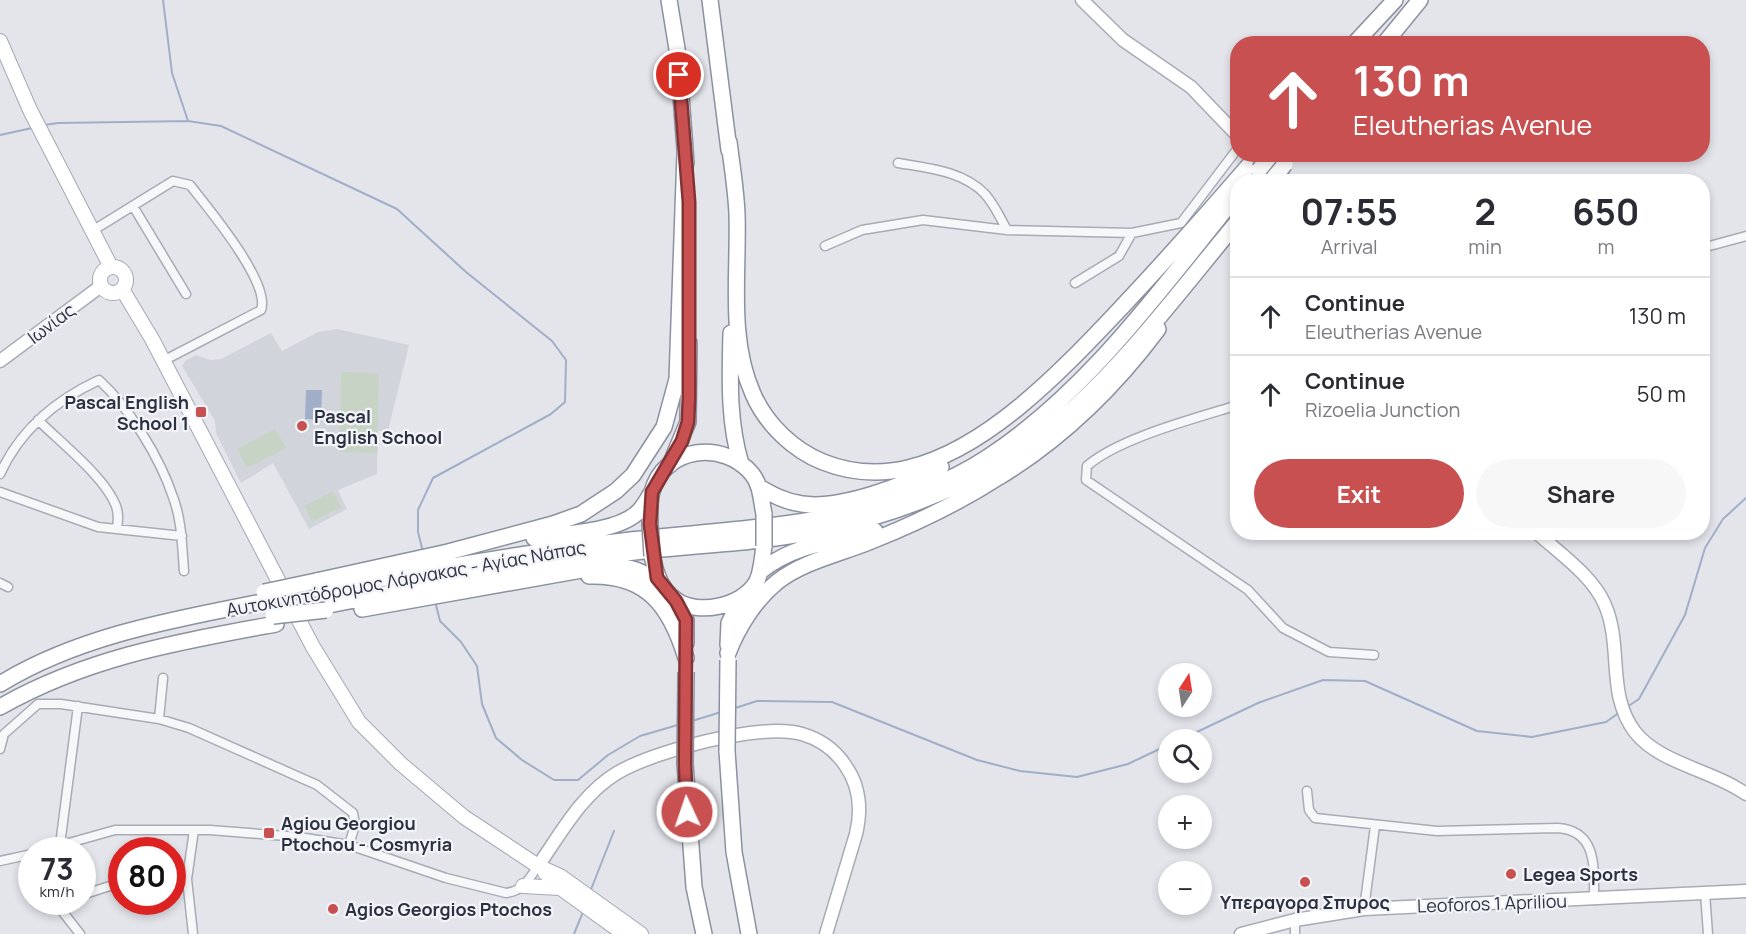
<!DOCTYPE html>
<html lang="en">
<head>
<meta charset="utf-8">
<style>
  body { margin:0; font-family:Manrope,sans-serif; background:#f7f7f7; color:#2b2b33; height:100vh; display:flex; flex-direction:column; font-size:22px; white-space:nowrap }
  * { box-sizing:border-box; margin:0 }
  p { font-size:20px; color:#7c7c81 }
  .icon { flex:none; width:33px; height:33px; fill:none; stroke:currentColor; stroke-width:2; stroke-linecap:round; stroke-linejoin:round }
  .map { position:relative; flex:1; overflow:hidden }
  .side { position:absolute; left:1230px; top:174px; width:480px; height:366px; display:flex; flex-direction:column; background:#fff; border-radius:24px; box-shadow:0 3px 9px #0003 }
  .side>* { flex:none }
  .top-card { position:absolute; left:1230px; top:36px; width:480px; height:126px; border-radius:24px; box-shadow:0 3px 9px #0003; background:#c85051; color:#fff; overflow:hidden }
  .needle { width:39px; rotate:12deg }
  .buttons { position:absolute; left:1158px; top:663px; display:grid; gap:12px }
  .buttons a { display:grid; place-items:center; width:54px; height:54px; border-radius:50%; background:#fff; box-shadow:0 3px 9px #0003; font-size:30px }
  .speed { position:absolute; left:18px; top:837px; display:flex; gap:12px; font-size:30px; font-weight:700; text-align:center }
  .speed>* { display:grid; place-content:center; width:78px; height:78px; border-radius:50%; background:#fff; box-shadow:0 3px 9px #0003; line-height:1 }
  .speed small { font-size:15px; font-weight:400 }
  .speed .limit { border:9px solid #d22; background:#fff; color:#111 }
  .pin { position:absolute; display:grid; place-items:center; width:51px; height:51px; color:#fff; margin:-26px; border:3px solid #fff; border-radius:50%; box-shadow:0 2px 6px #0007 }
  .me { position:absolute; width:66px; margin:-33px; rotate:357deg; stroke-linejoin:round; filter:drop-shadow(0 0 4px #0008) }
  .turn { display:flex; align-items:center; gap:21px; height:126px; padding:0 24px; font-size:27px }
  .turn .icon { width:78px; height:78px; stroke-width:2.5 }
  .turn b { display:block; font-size:42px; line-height:51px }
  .eta { display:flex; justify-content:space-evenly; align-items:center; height:102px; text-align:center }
  .eta b { font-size:36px; font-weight:700; line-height:42px }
  .button { display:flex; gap:12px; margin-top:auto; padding:12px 24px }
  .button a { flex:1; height:69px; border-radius:36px; background:#c85051; color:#fff; font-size:24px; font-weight:700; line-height:69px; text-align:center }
  .button a+a { background:#f7f7f7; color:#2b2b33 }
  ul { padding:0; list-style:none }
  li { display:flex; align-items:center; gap:18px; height:78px; padding:0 24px; border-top:2px solid #e1e1e2 }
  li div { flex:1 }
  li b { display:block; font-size:22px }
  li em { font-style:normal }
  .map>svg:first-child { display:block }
</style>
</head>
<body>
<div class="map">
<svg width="1746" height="934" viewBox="0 0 1746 934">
  <rect width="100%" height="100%" fill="#e3e5eb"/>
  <path fill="#d2d4dc" d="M 337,329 L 409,345 L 388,431 L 378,431 L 377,474 L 338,490 L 347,509 L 309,529 L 273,463 L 241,483 L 216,433 L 215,421 L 182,366 L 186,360 L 196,355 L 210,360 L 221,359 L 271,333 L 282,351 L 318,332 Z"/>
  <path fill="#c7d4c5" d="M 341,372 L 379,373 L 377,453 L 339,452 Z
    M 275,429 L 286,448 L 247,468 L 237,449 Z
    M 333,491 L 341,507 L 312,522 L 304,506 Z"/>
  <path fill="#a1aec8" d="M 306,390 L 322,390 L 321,420 L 305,419 Z"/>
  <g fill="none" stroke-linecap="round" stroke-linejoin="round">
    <path stroke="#a1aec8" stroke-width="2" d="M 163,0 L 172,73 L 188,121 L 221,126 L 397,209 L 466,272 L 552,341 L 566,360 L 565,402 L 551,414 L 433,478 L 418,510 L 418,532 L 423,552
      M 44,125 L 58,123 L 188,121
      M 0,135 L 32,128
      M 435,601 L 440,621 L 461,642 L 477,666 L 482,704 L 496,738 L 522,760 L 554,780 L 578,780 L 608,755 L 640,736 L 681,724
      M 1627,707 L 1639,699 L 1685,615 L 1705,548 L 1723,519 L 1746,498
      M 732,709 L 757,701 L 832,702 L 977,760 L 1020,771 L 1077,777 L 1128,764 L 1168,745
      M 692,721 L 721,712
      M 1180,740 L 1258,703 L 1323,680 L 1365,681 L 1477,731 L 1532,737 L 1606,722 L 1620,712
      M 590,892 L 614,831
      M 574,934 L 583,912"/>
    <g stroke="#a8abb5" stroke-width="11">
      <path id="street" d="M 898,163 C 928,168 963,171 985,194 C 994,204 1001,219 1007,230
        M 1498,182 L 1502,182
        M 133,206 L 186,294
        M 92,231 L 173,181 L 190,185 C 208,208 271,283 261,310 L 163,361
        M 825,246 L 862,230 L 923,220 L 1007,230 L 1132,233 L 1181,223 L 1238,148
        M 1702,248 L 1746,236
        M 1075,283 L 1119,256 L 1132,233
        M 1238,405 C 1196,418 1119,438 1087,466 L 1086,480 L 1248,590 L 1283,628 L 1329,652 L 1374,655
        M 38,420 C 60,442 105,477 116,506 C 119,514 118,521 117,529
        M 0,474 C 20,430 56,400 99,380 C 129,407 160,458 173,497 C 182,521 182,546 184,571
        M 0,492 L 98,527 L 182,536
        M 0,583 L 8,587
        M 159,719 L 163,678
        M 0,749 L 4,734 L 38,704 L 61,704 L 159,719 L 189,728 L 317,785 L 353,813 L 355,825 L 349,845
        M 1307,791 L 1309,810 L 1315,818 L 1437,831 L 1558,828 C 1598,831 1594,869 1594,900
        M 60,845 L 78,706
        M 44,850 L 115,830 L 210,830 L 299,837 L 349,845 L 446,878 L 506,893 C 523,891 529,879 538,866
        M 0,861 L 32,854
        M 1705,893 L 1708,934
        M 82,895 L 122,882
        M 55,902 L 80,934
        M 59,906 L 69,902
        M 1364,909 L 1375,826
        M 1295,920 L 1295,934
        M 193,934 L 187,879 L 194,830"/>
    </g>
    <g stroke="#a8abb5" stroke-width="15">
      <path id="secondary" d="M 1082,0 L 1123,40 L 1191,87 L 1238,136
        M 1257,154 L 1288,182
        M 0,361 L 101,286
        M 1536,532 C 1559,553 1593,576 1605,605 C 1623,647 1606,694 1635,732 C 1660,764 1713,770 1746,794
        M 538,866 C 561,833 582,794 617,773 C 654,751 761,722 802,734 C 819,739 835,750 845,765 C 860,786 862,809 856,834 L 826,934
        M 1241,934 L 1295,920 L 1364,909 L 1746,891"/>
    </g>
    <g stroke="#a3a8b6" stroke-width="16">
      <path id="primary" d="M 0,41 L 30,110 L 111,267
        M100 280a13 13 0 1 1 26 0a13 13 0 1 1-26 0Z
        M 122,289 L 152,339 L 313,647 L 359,722 L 401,764 L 464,817 L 538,866 L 560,876 L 641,934
        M 545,873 L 562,889 L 624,934
        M 523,886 L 560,888"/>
    </g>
    <g stroke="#8b91a1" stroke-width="18">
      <path id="highway" d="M 669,0 L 678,55 L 686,163
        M 710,0 L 729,150
        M 1354,44 L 1395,0
        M 1384,44 L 1420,0
        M 729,142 C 732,166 736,190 737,214 C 739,273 728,338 753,394 C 766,424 793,450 823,462 C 851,473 879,475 908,468 C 989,449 1065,367 1120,309 C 1165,261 1208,213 1251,163
        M 731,333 C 730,378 728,421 741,464
        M 670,465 L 688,422 L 689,343
        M 759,487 C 773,495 786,502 802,504 C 841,510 906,484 941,467
        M 650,524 C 650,514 649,502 652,492 C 664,446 724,440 752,474 C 761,485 761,500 764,514
        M 534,538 C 562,534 620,532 639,511 C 644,506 648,498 652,492
        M 652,556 C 656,573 660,589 676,600 C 698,616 742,606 756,583 C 762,572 762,558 764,546
        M 761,571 C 794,544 836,541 875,531
        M 589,576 C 647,574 670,606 686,658
        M 316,581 L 448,552 L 553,524 L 581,514 L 616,491 L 633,475 L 664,427 L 677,379 L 685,153
        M 319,590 C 414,573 509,555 605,543 C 734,526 875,531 988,457 C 1089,391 1162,287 1238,194
        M 676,601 L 686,620 L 686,643
        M 324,606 C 420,587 515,568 611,555 C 678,545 747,545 813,532 C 899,515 979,483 1049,429 C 1119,374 1181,289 1238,221
        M 362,609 L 604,566 C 630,565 645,571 664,588
        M 728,645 L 729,623 L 742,598
        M 728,653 C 738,627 755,600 777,582 C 802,562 839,554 869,542 C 912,525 960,502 999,477 C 1063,438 1114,388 1158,329
        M 0,684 C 80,635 176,619 267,601
        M 0,707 C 88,657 178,642 276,624
        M 727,751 L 734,852 L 749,934
        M 685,764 L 694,887 L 704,934"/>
    </g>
    <use href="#street" stroke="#f6f7f9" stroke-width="8"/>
    <use href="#secondary" stroke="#fff" stroke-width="12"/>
    <use href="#primary" stroke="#fff" stroke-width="14"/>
    <use href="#highway" stroke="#fff" stroke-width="15"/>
    <g stroke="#8b91a1" stroke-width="18" stroke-linecap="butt">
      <path id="highway-bridge" d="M 1259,170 L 1272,154
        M 1271,181 L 1285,164
        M 764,514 L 764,546
        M 650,524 L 652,556
        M 264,592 L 316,581
        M 273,616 L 326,610
        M 727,751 L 728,660
        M 685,764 L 686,672"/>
    </g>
    <use href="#highway-bridge" stroke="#fff" stroke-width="15"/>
  </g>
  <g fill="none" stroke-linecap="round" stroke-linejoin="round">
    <g stroke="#823435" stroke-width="15">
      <path id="route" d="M 679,75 L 689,202 L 689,397 L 688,422 L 682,441 L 652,492 L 650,524 L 657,578 L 676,601 L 686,620 L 685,764 L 687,812"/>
    </g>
    <use href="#route" stroke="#c85051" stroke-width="10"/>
  </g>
  <g fill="#c85051" stroke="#f3f4f8" stroke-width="2">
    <rect x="195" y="406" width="12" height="12" rx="3"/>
    <circle cx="302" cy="426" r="6"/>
    <rect x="263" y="827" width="12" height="12" rx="3"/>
    <circle cx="1511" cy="874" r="6"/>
    <circle cx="1305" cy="882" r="6"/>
    <circle cx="333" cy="909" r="6"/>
  </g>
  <g text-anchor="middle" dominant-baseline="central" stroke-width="4.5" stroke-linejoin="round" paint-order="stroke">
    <g font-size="18" fill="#2c3142" stroke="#f3f4f8">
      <text transform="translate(51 323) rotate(-37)">Ιωνίας</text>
      <text transform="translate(406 578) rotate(-10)">Αυτοκινητόδρομος Λάρνακας - Αγίας Νάπας</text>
      <text transform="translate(1492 903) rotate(-2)">Leoforos 1 Apriliou</text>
    </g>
    <g font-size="18" font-weight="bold" fill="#2c3142" stroke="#f3f4f8" text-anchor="start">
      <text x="189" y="402" text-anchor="end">Pascal English<tspan x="189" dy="21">School 1</tspan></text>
      <text x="314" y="416">Pascal<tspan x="314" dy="21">English School</tspan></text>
      <text x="281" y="823">Agiou Georgiou<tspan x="281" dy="21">Ptochou - Cosmyria</tspan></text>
      <text x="1523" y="874">Legea Sports</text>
      <text x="1305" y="902" text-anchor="middle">Υπεραγορα Σπυρος</text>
      <text x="345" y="909">Agios Georgios Ptochos</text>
    </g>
  </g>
</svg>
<div class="buttons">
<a><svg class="needle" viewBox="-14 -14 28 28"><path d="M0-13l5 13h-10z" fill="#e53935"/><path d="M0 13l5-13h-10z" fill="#7c7c81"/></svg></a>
<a><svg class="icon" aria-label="search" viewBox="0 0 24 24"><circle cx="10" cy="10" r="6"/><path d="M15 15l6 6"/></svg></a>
<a>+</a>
<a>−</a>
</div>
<div class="speed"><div>73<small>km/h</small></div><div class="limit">80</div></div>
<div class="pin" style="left:679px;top:75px;background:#d93025"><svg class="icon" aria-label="arrive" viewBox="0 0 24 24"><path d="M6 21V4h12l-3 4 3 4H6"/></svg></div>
<svg class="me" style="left:687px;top:812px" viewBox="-20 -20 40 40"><circle r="17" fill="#c85051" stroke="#fff" stroke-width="3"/><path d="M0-11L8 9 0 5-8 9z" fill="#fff"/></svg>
<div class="top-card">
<div class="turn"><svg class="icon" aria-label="ahead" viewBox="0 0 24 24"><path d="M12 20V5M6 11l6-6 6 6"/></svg><div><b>130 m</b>Eleutherias Avenue</div></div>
</div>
<section class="side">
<div class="eta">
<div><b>07:55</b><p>Arrival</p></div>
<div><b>2</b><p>min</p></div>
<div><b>650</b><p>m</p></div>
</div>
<ul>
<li><svg class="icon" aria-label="ahead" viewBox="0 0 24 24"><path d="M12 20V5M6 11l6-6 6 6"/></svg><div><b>Continue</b><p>Eleutherias Avenue</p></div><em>130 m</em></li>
<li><svg class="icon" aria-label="ahead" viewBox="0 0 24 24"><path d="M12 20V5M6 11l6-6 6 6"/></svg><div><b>Continue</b><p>Rizoelia Junction</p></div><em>50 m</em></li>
</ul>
<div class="button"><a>Exit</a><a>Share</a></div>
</section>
</div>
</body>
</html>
